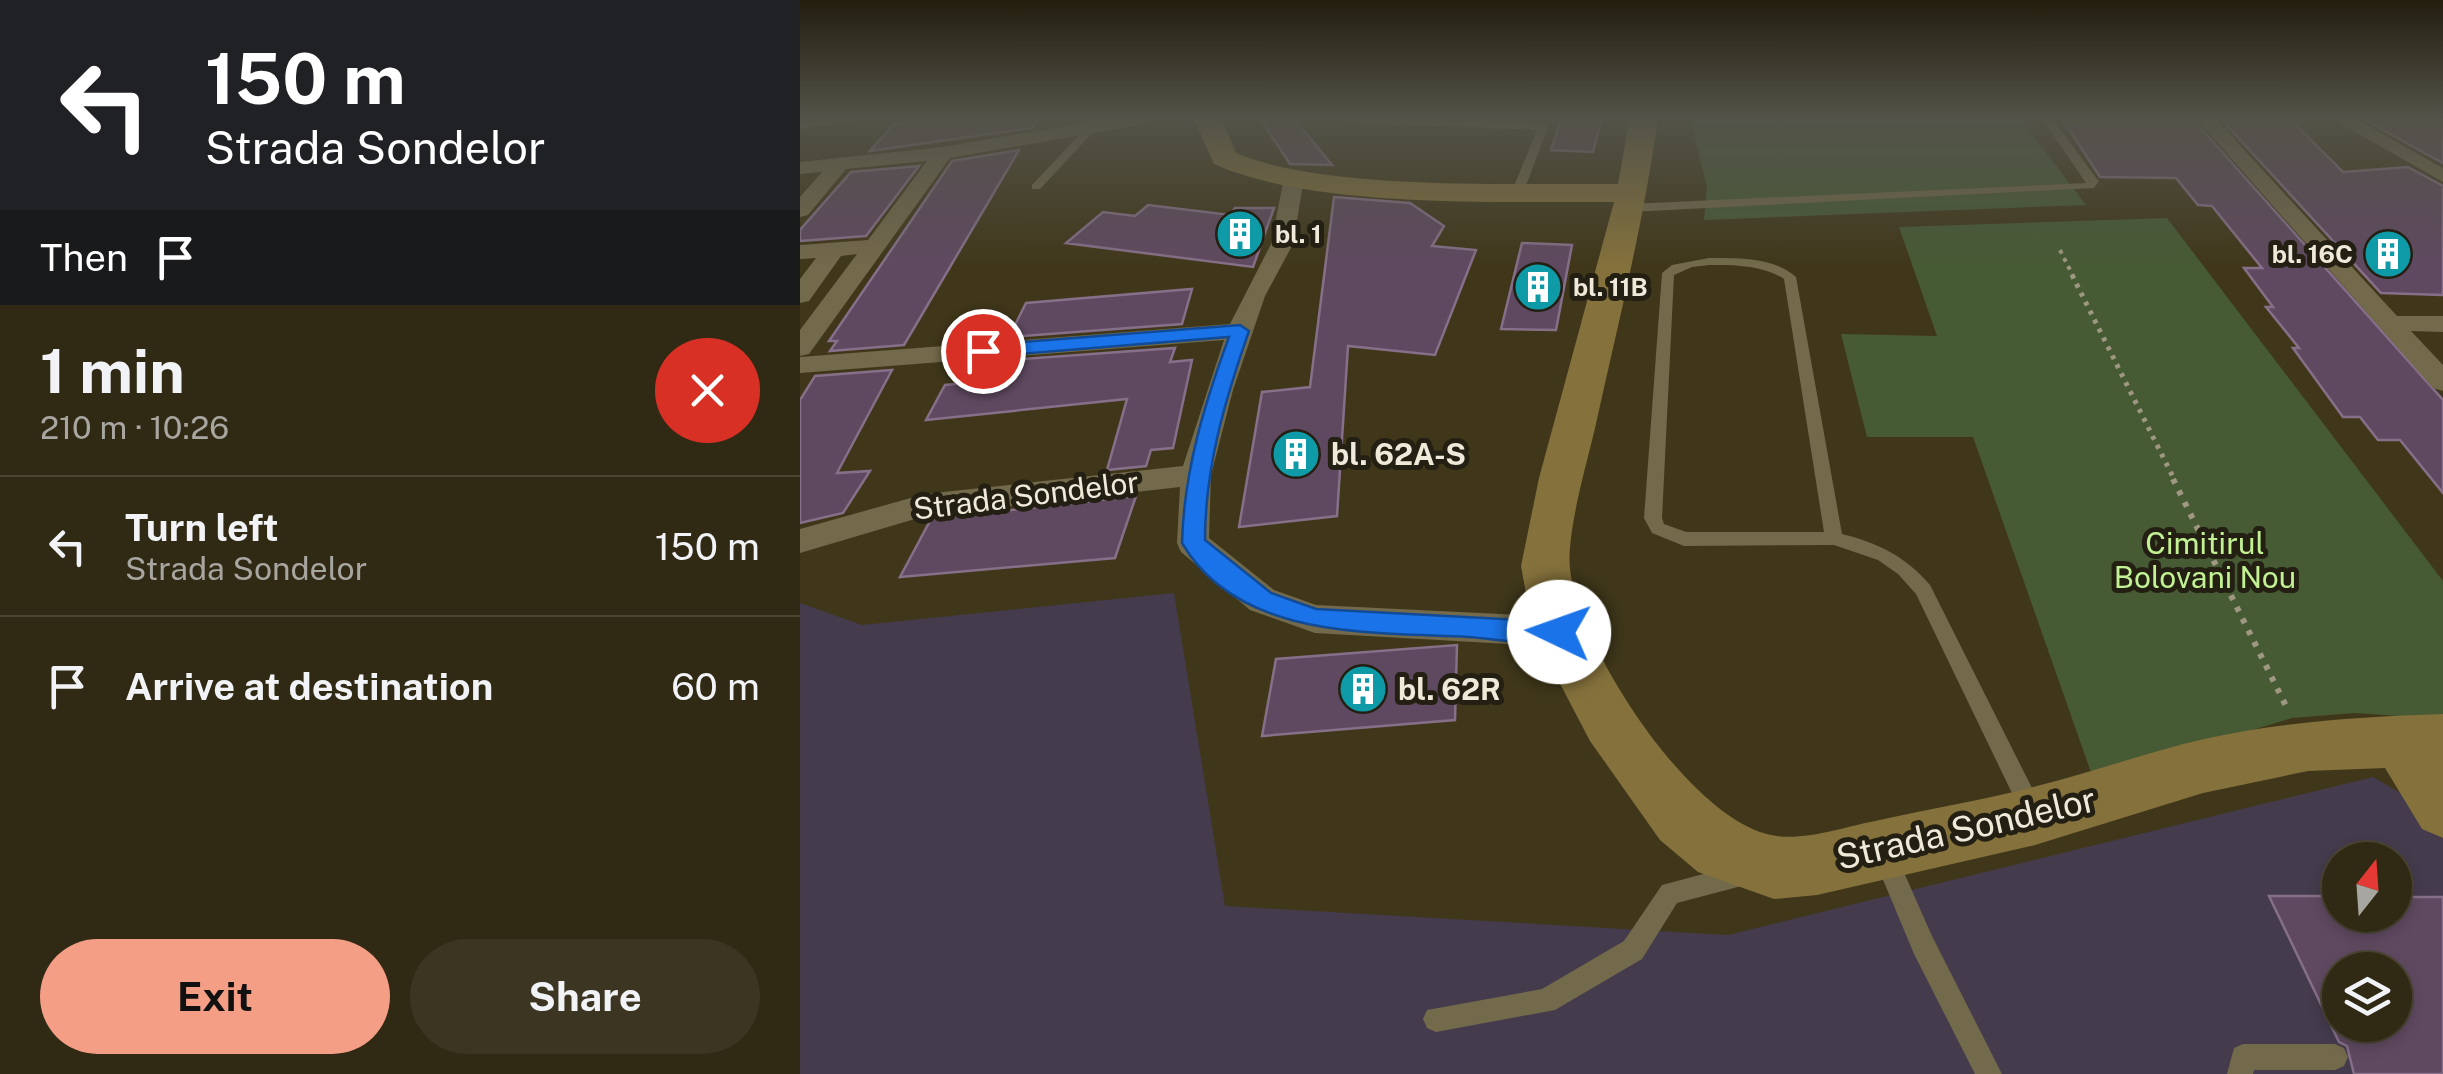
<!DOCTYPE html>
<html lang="en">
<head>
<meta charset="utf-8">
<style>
  body { margin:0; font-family:"Public Sans",sans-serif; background:#3c3522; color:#f1f3f6; height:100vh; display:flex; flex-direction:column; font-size:38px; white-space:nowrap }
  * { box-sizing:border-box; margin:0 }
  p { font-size:32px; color:#a8a6a0 }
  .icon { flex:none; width:55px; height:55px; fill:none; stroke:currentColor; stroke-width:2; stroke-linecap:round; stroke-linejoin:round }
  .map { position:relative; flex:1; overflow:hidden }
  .side { display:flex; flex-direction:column; background:#302914; width:800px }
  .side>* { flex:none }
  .top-card { background:#202124; color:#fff; overflow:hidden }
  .needle { width:65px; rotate:17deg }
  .tools { position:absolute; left:1522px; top:842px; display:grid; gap:20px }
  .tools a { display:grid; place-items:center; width:90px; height:90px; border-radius:50%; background:#302914; box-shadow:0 5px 15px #0003,0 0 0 2px #4b4534; font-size:50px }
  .pin { position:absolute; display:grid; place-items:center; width:85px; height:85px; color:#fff; margin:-42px; border:5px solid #fff; border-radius:50%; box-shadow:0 2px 10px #0007 }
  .me { position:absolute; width:110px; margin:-55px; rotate:273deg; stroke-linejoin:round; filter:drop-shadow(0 0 8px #0008) }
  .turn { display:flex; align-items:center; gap:35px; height:210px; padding:0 40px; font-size:45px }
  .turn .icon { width:130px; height:130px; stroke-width:2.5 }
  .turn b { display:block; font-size:70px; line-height:85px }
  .then { display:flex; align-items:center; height:95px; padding:0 40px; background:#0003; gap:20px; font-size:38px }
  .round { display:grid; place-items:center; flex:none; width:105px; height:105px; border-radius:52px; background:#3c3522 }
  .headline { display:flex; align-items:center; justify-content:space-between; height:170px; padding:0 40px }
  h1 { font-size:60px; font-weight:700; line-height:75px }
  .primary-button { display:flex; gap:20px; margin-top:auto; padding:20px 40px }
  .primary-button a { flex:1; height:115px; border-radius:60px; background:#f49e86; color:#111; font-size:40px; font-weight:700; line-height:115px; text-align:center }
  .primary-button a+a { background:#3c3522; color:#f1f3f6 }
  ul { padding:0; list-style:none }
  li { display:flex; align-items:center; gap:30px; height:140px; padding:0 40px; border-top:2px solid #4b4534 }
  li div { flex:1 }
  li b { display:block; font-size:38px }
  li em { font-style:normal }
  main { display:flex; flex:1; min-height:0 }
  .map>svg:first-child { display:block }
</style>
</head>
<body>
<main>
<section class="side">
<div class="top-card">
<div class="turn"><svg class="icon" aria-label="left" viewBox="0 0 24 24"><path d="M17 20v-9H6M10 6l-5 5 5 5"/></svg><div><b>150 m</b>Strada Sondelor</div></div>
<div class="then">Then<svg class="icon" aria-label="arrive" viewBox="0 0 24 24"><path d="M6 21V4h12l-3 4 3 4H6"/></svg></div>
</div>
<div class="headline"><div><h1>1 min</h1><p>210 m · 10:26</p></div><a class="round" style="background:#d93025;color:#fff"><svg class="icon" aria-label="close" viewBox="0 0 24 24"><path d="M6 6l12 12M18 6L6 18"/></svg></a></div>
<ul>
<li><svg class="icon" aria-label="left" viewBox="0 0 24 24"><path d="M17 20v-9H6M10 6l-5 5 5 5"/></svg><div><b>Turn left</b><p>Strada Sondelor</p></div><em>150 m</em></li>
<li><svg class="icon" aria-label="arrive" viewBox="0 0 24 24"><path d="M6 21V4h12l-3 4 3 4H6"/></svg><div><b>Arrive at destination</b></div><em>60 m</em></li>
</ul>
<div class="primary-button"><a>Exit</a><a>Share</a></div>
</section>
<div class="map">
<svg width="1643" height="1074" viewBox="0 0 1643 1074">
  <rect width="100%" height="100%" fill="#40371a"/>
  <path fill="#443b4c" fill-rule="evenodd" d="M 374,593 L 425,906 L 928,935 L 1573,777 L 1628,809 L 1643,833 L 1643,1074 L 0,1074 L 0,603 L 62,625 ZM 1540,860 L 1595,860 L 1595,915 L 1540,915 ZM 1540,970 L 1595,970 L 1595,1025 L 1540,1025 Z"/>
  <path fill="#465a34" d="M 890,117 L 1219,117 L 1286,205 L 904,220 L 907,187 Z
    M 1367,218 L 1643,581 L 1643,719 L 1555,713 L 1492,718 L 1293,778 L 1173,437 L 1067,437 L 1041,334 L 1137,336 L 1099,227 Z"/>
  <path fill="#5f4960" stroke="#866f88" stroke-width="2.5" fill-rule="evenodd" d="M 149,117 L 238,117 L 232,128 L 70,151 L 94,124 Z
    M 459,117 L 493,117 L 532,165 L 490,164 Z
    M 775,117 L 802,117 L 793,152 L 751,150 L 761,120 Z
    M 1261,117 L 1391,117 L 1643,400 L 1643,493 L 1600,440 L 1578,440 L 1560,417 L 1543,417 L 1493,348 L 1499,348 L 1466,307 L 1473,307 L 1444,268 L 1462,268 L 1412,206 L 1398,205 L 1376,178 L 1300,177 Z
    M 1419,117 L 1488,117 L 1543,172 L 1608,167 L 1643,186 L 1643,295 L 1581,293 Z
    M 1560,117 L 1643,117 L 1643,163 L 1624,153 Z
    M 219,150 L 104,345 L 30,351 L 37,341 L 29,341 L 152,161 Z
    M 119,166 L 66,236 L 0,241 L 0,230 L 51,172 Z
    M 534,197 L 610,203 L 644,226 L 632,246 L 676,250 L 635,355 L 548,346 L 537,516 L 439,527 L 462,392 L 510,387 Z
    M 348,205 L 430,215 L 435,208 L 474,208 L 453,267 L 266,243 L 303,212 L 335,216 Z
    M 722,243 L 772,245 L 756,330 L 701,329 Z
    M 392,289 L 382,324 L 209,337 L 226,303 Z
    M 375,348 L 370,362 L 392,360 L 373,448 L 351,450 L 346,466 L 307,470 L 327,399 L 126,420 L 145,385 L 187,381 L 197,361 Z
    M 92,370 L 37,473 L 70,471 L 43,513 L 0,523 L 0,400 L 15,376 Z
    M 336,496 L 315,558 L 100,577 L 131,519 Z
    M 657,645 L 655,720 L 462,736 L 476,659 Z
    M 1469,896 L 1540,896 L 1540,915 L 1595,915 L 1595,897 L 1643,897 L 1643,1074 L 1554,1074 L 1547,1046 L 1539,1042 ZM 1540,970 L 1595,970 L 1595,1025 L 1540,1025 Z"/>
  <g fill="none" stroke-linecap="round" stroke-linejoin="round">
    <path stroke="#9e9781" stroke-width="4" stroke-dasharray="4 5" stroke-linecap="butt" d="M 1260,250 L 1274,278"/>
    <path stroke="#9e9781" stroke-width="5" stroke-dasharray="4 6" stroke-linecap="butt" d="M 1272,275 L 1375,481"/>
    <path stroke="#9e9781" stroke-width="6" stroke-dasharray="5 8" stroke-linecap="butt" d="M 1373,479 L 1488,710"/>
    <path fill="#73694b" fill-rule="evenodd" d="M 46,117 L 76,117 L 0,129 L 0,123 Z
      M 284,117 L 294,117 L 295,130 L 240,189 L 232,189 L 232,185 L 286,128 Z
      M 554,117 L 743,124 L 748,127 L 724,191 L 718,194 L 712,191 L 737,130 L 551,123 L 546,120 Z
      M 1241,117 L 1251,117 L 1297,179 L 1299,181 L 1294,188 L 829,212 L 823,208 L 829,204 L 1286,183 Z
      M 909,258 C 938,258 974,257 996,277 L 1042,534 C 1078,543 1105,556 1130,585 L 1240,804 L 1243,811 L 1240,818 L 1232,822 L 1224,818 L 1116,594 L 1098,574 L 1078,560 L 1034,545 L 884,546 L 852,533 L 844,518 L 862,273 L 872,265 ZM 909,265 C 934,265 962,265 984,279 L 1024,532 L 886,532 L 864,524 L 862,518 L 874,275 L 892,267 Z
      M 1086,847 L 1094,850 L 1132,936 L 1202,1074 L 1175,1074 L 1114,954 L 1074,858 L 1078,850 Z
      M 945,863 L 953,867 L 957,875 L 953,883 L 877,903 L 842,959 L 755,1010 L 636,1032 L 627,1028 L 623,1019 L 627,1010 L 742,989 L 824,941 L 862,885 Z
      M 1443,1044 L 1535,1044 L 1544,1048 L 1548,1057 L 1544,1066 L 1535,1070 L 1454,1070 L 1453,1074 L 1427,1074 L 1434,1048 Z"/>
    <path fill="#73694b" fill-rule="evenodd" d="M 317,117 L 359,117 L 350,123 L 150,158 L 9,354 L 0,356 L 0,330 L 57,254 L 41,256 L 9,301 L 0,303 L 0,279 L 16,258 L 0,259 L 0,245 L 68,240 L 127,161 L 46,169 L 8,215 L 0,217 L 0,197 L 22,172 L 0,174 L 0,162 L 143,147 Z
      M 1395,117 L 1414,117 L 1597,316 L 1643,316 L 1643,332 L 1611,331 L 1643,365 L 1643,391 L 1633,388 Z
      M 1529,117 L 1552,117 L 1643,168 L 1643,182 Z
      M 494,172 L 504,178 L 493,244 L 465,296 L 433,390 L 411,475 L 409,538 L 474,590 L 516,605 L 759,617 L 772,622 L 777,632 L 772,642 L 759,647 L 515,633 L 450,610 L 381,552 L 377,543 L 380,487 L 125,516 L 0,553 L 0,529 L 125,494 L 383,466 L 424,340 L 0,373 L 0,357 L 430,324 L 471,244 L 484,178 Z"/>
    <path fill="#84713c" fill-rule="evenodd" d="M 393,117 L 421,117 L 436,153 C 526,191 716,183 818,184 L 830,117 L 858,117 C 844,222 818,324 795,428 C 787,463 766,534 770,569 C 779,648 890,819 971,835 C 1002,842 1044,827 1075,821 C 1129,809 1184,800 1237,786 C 1293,772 1348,752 1404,739 C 1484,721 1563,717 1643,714 L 1643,838 L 1622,829 L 1585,768 L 1508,771 L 1403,793 L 1235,845 L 1017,895 L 974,899 L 898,872 L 860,840 L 790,741 L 733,632 L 721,566 L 739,478 L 814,202 C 701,201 515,209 414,164 Z"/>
  </g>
  <linearGradient id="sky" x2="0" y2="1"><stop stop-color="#231e0e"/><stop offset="0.44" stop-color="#535349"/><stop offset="1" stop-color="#535349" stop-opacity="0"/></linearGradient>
  <rect width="1643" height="267" fill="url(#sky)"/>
  <path fill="#1a73e8" stroke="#114b97" stroke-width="2.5" d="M 440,325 L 449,331 C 425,400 405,467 405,540 L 471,593 L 516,609 L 759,622 L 771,632 L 768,639 C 740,648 698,639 668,637 C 572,632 439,640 382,543 C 384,471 404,405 429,337 L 183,357 L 174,351 L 183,345 Z"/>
  <defs>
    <g id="building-disc" transform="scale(2.5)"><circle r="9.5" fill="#0f9aa8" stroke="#231f12"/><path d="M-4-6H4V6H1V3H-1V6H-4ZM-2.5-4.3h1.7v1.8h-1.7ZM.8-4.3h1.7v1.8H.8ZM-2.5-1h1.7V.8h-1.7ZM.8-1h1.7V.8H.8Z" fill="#fff"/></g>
  </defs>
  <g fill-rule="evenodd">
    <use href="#building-disc" x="440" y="234"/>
    <use href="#building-disc" x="1588" y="254"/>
    <use href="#building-disc" x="738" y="287"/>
    <use href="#building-disc" x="496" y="454"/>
    <use href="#building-disc" x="563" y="689"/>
  </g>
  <g text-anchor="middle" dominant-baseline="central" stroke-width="10" stroke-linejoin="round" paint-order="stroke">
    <g font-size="25" font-weight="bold" fill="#eee9d8" stroke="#231f12" text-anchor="start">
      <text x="475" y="234">bl. 1</text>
      <text x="1553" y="254" text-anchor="end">bl. 16C</text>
      <text x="773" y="287">bl. 11B</text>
    </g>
    <g font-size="30" font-weight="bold" fill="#eee9d8" stroke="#231f12" text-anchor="start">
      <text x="531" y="454">bl. 62A-S</text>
      <text x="598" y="689">bl. 62R</text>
    </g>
    <g font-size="30" fill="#eee9d8" stroke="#231f12">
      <text transform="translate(226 495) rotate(-7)">Strada Sondelor</text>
    </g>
    <g font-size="30" fill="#c1f193" stroke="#231f12">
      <text x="1405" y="543">Cimitirul<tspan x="1405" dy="34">Bolovani Nou</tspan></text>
    </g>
    <g font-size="35" fill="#eee9d8" stroke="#231f12">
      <text transform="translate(1166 828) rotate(-13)">Strada Sondelor</text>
    </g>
  </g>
</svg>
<div class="tools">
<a><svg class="needle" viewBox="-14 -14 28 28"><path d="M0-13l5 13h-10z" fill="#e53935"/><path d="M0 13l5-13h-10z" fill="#a8a6a0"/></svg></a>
<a><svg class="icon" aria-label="layers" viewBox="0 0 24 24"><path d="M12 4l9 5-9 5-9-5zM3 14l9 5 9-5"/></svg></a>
</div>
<div class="pin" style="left:183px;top:351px;background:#d93025"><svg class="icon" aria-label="arrive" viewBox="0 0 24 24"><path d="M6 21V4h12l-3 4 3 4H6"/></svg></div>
<svg class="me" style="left:759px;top:632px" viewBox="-20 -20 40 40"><circle r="19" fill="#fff"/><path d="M0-13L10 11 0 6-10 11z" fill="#1a73e8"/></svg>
</div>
</main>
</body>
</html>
